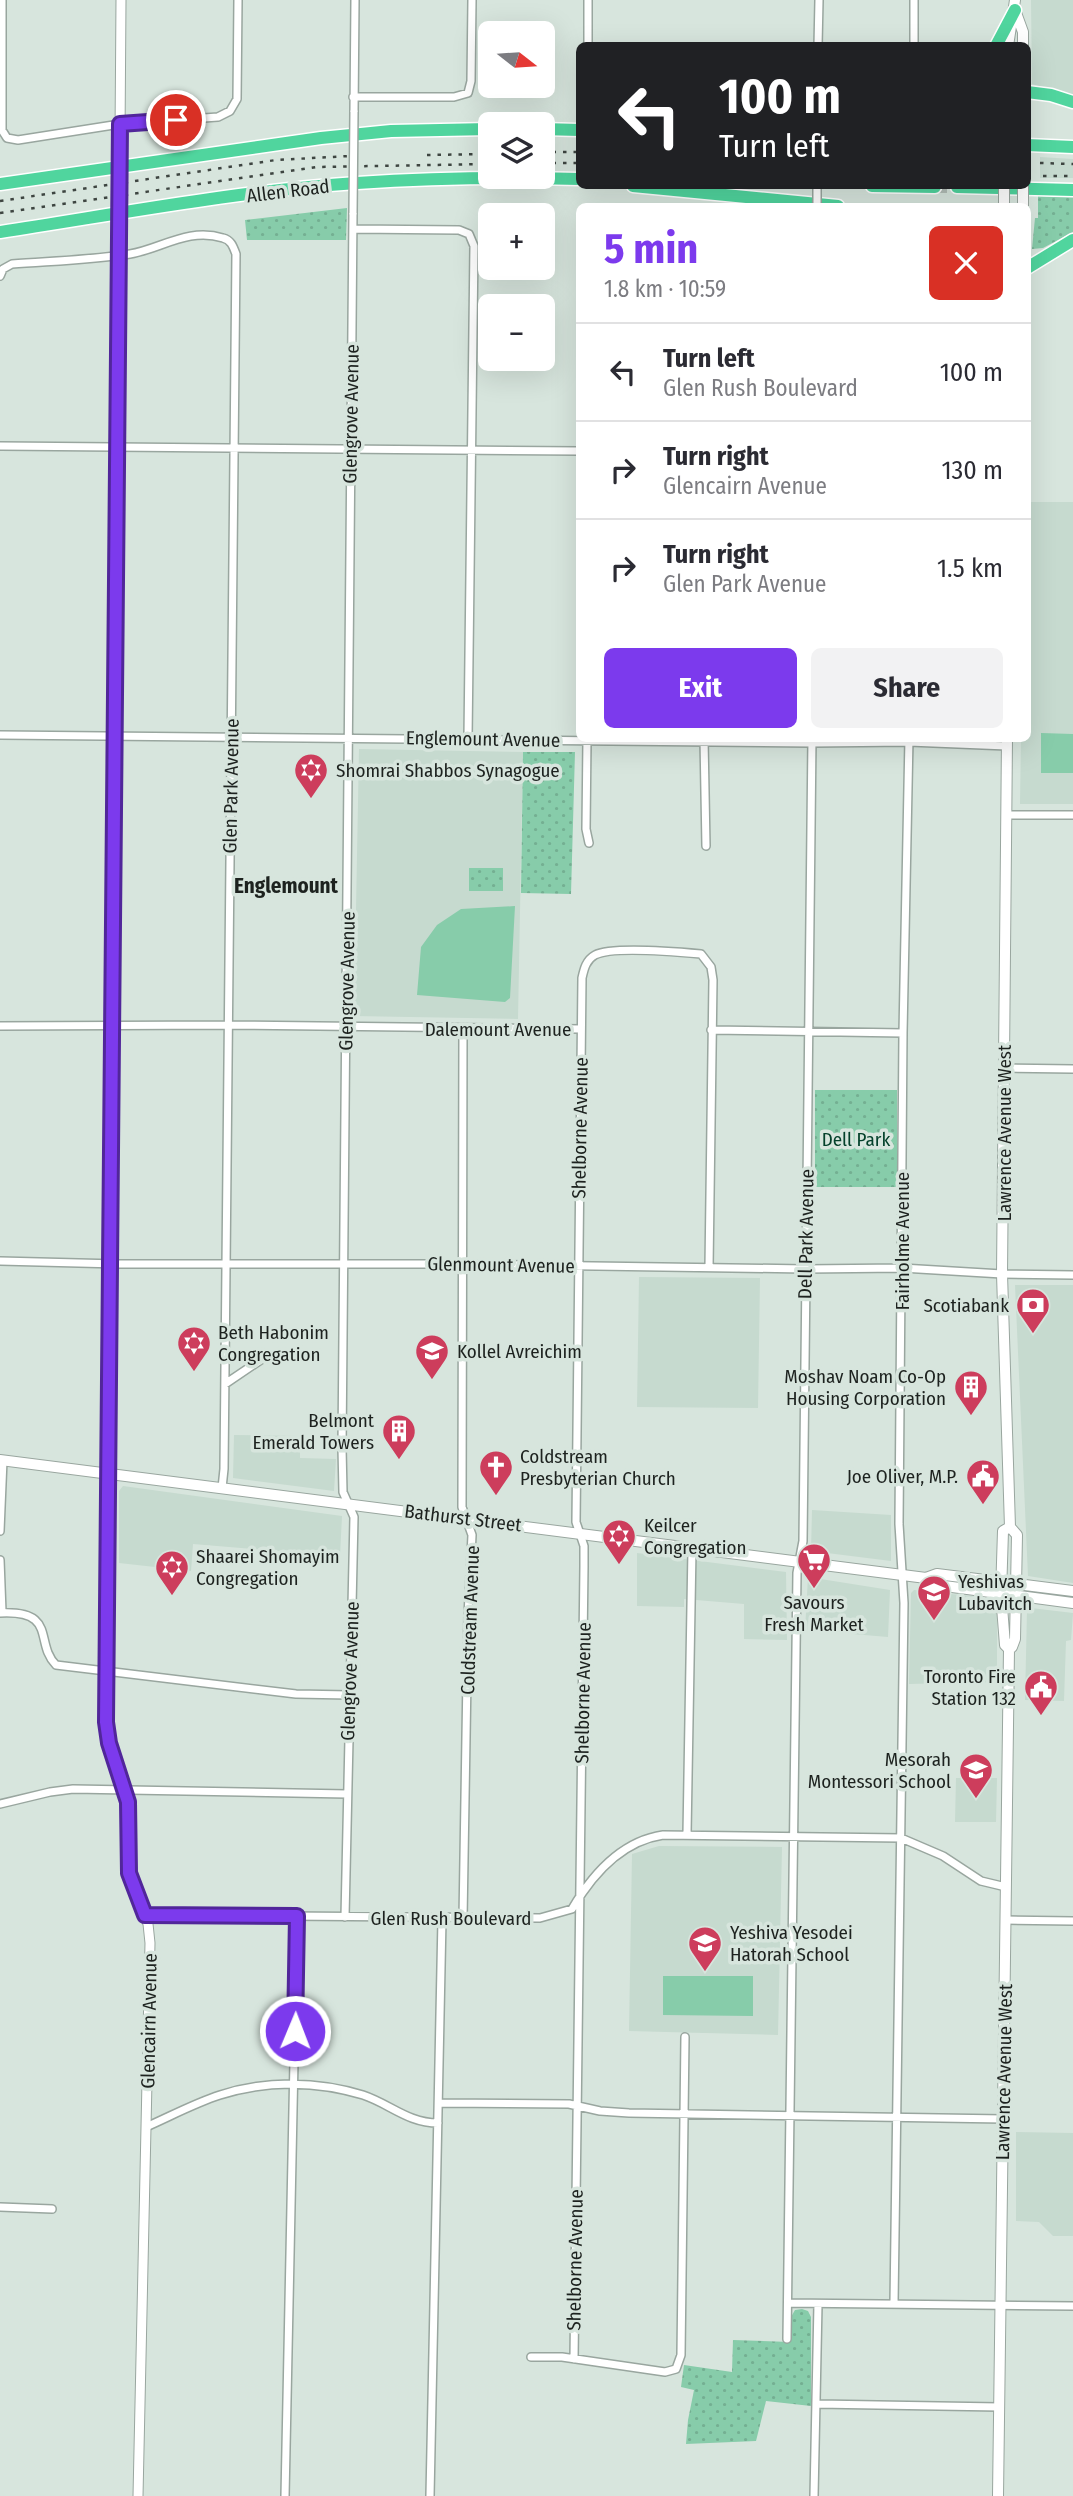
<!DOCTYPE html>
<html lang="en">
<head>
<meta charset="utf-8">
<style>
  body { margin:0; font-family:"Fira Sans Condensed",sans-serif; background:#f2f2f3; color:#2b2b33; height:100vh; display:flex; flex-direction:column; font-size:26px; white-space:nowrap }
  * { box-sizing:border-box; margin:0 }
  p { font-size:23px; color:#7c7c81 }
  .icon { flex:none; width:38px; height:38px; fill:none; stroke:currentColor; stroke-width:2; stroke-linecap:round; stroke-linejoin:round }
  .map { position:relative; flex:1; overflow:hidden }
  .details { position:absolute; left:576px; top:203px; width:455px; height:539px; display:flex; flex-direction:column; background:#fff; border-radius:10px; box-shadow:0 7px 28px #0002 }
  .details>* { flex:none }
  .hud { position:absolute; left:576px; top:42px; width:455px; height:147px; border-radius:10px; box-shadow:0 7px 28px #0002; background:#202124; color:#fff; overflow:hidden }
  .needle { width:46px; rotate:107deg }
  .controls { position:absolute; left:478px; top:21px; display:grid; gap:14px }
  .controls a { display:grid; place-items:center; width:77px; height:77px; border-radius:10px; background:#fff; box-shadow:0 7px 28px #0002; font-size:35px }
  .pin { position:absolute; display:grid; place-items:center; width:60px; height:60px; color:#fff; margin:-30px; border:4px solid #fff; border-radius:50%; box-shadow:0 2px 7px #0007 }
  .me { position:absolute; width:77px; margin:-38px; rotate:1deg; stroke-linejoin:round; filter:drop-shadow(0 0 5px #0008) }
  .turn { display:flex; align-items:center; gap:24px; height:147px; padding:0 28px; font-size:32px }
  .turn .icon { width:91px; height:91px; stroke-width:2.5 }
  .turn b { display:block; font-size:49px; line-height:60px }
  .round { display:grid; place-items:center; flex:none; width:74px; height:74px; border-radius:10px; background:#f2f2f3 }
  .summary { display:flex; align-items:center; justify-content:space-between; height:119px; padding:0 28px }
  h1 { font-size:42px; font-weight:700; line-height:52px; color:#7c3aed }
  .action { display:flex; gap:14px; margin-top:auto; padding:14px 28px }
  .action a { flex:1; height:80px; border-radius:10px; background:#7c3aed; color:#fff; font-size:28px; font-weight:700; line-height:80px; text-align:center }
  .action a+a { background:#f2f2f3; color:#2b2b33 }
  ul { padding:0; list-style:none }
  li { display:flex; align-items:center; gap:21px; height:98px; padding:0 28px; border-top:2px solid #e1e1e2 }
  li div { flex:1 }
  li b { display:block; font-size:26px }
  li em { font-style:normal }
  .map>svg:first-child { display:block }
</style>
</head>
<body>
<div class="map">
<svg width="1073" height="2496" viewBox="0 0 1073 2496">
  <defs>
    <pattern id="grass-dots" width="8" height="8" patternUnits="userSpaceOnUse" patternTransform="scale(1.75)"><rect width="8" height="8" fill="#87ccaa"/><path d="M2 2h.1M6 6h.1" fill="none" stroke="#74af92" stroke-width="1.8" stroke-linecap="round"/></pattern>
  </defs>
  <rect width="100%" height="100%" fill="#d7e5dd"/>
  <path fill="#c6dacf" d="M 1031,0 L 1073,0 L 1073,97 L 1032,84 Z
    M 1040,157 L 1073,159 L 1073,178 L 1040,178 Z
    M 1027,502 L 1073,502 L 1073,804 L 1020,804 L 1021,739 L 1027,738 Z
    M 359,749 L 523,752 L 518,1019 L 354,1016 Z
    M 639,1277 L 760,1278 L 758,1408 L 637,1407 Z
    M 1015,1285 L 1073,1285 L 1073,1583 L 1028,1576 Z
    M 234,1435 L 300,1436 L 300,1458 L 336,1459 L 334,1491 L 233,1478 Z
    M 123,1486 L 342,1516 L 340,1556 L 193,1544 L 191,1571 L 119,1563 L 119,1491 Z
    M 812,1510 L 891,1515 L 891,1561 L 811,1551 Z
    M 637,1553 L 786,1572 L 787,1640 L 744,1639 L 744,1604 L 684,1599 L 684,1607 L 637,1606 Z
    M 808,1577 L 890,1590 L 888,1637 L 805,1630 Z
    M 914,1590 L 989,1598 L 997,1605 L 997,1682 L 909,1684 L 911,1593 Z
    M 1031,1608 L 1073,1613 L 1071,1640 L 1066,1641 L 1064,1701 L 1025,1700 L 1027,1610 Z
    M 956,1778 L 997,1778 L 996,1822 L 955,1822 Z
    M 659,1846 L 782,1847 L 778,2035 L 629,2031 L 632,1854 Z
    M 1016,2132 L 1073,2133 L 1073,2236 L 1053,2236 L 1039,2222 L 1016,2221 Z"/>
  <path fill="url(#grass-dots)" d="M 1038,196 L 1073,197 L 1073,232 L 1043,248 L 1032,249 L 1035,218 L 1038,218 Z
    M 347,208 L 346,240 L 247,240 L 245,220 Z
    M 523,752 L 575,752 L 571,894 L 521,893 Z
    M 469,868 L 503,868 L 503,891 L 469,891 Z
    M 815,1090 L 897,1090 L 897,1187 L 815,1187 Z
    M 802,2309 L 808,2311 L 811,2317 L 811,2406 L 766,2401 L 756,2441 L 686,2444 L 688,2420 L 694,2390 L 681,2387 L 684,2365 L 732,2372 L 733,2340 L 790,2342 L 791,2317 L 795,2310 Z"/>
  <path fill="#87ccaa" d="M 1041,733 L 1073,734 L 1073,773 L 1041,773 Z
    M 515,906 L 510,998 L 505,1002 L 417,995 L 421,947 L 437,925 L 461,909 Z
    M 663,1976 L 753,1976 L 753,2016 L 663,2015 Z"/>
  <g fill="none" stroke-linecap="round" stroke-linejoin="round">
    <path stroke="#b2beb7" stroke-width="12" stroke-dasharray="12 6" stroke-linecap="butt" d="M 935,187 L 957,187"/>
    <g stroke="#99a69f" stroke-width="10">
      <path id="minor" d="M 2,0 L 2,130 L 7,138 L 18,140 L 120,124 L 218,117 L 230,111 L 237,99 L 238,0
        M 588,0 L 588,46
        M 818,46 L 819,0
        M 914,46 L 914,0
        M 353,97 L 454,97 L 468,93 L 471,81 L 472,0
        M 354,112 L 355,0
        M 354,229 L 459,230 L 469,234 L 474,246 L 468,738
        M 0,276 L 3,269 L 12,264 C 51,261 91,260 130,254 C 161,249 188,227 223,238 C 231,240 233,246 236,254 L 224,1469 L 222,1488
        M 0,446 L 579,451
        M 0,735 L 812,743 L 909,742 L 1007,746
        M 587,739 L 586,829 L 589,843
        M 704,739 L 706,846
        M 1007,815 L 1073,815
        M 0,1026 L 229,1025 L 581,1029
        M 463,1029 L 462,1507 L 472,1535 L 468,1616 L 463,1919
        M 711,1030 L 903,1033
        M 1005,1068 L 1073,1069
        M 0,1261 L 118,1264 L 463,1264 L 805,1269 L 902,1268 L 1002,1274 L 1073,1275
        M 225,1384 L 265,1357
        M 0,1531 L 3,1460
        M 0,1560 L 2,1612
        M 0,1613 C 58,1610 34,1643 56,1665 L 296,1694 L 349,1695
        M 0,1804 L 50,1792 L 73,1789 L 347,1794
        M 687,1834 L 692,1549
        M 145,1915 L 540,1918 L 572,1909 C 592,1875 622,1841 663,1835 L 901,1838 L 943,1856 L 981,1881 L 1006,1887
        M 345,1917 L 354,1517 L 343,1492 L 342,1448 L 353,213
        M 1006,1920 L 1073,1921
        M 439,2103 L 569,2104 L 600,2111 L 629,2113 L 1004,2119
        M 146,2127 C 171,2116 195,2103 220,2095 C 266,2080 318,2081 363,2095 C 390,2104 408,2123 438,2123
        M 0,2207 L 52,2209
        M 788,2303 L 1073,2306
        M 894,2303 L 904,1603 L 899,1524 L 903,1033 L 909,738
        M 787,2339 L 797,1573 L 803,1541 L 812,738
        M 531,2357 L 562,2357 L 665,2372 L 676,2369 L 681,2355 L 685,2037
        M 574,2359 L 584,1566 L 584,1546 L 576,1522 L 582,978 C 584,969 586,960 595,955 C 612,946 679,952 701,954 L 711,967 L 713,980 L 709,1267
        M 817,2404 L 999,2407
        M 285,2496 L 297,1916
        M 430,2496 L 442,1919
        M 814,2496 L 818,2304"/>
    </g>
    <g stroke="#99a69f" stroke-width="11">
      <path id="tertiary" d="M 120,137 L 121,0
        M 119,241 L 106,1712 L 109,1743 L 128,1802 L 129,1873 L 148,1924 L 150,1943 L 138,2496"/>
    </g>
    <g stroke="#99a69f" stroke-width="12">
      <path id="secondary" d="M 1015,10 L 1023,32 L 1023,46
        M 1008,46 L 1015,0
        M 1007,738 L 1002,1274 L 1010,1527 L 1017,1535 L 1015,1639 L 1012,1647 L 1009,1649
        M 0,1460 L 926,1578 L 937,1585 L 1073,1603
        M 926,1578 L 937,1574 L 1073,1591
        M 998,2496 L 1009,1649 L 1005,1645 L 1001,1594 L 1003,1531 L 1010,1527"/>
    </g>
    <g stroke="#fff" stroke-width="15">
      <path id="motorway" d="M 996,46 L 1015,10
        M 1027,92 L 1051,95 L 1073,102
        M 542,129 L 579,130
        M 1027,145 L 1073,147
        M 0,184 L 321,138 L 391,131 L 490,129
        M 633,186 L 838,206
        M 872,186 L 935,187
        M 957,187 L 1073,190
        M 0,232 C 118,214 237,191 357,183 C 431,178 505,177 579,179
        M 1027,268 L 1073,240"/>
    </g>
    <use href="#minor" stroke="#fff" stroke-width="7"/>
    <use href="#tertiary" stroke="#fff" stroke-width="9"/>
    <use href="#secondary" stroke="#fff" stroke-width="10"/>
    <use href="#motorway" stroke="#50d59e" stroke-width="12"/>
    <path stroke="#3e4541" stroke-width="2.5" stroke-dasharray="3.5 7" stroke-linecap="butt" d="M 542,152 L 579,152
      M 427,155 L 490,154
      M 542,163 L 579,163
      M 1040,163 L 1073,164
      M 1043,176 L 1073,176
      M 0,201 L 276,160 L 350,156
      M 0,213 L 317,167 L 490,164"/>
    <g stroke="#99a69f" stroke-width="10" stroke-linecap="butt">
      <path id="minor-bridge" d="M 817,206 L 817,186
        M 353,213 L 354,112"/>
    </g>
    <g stroke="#99a69f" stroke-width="11" stroke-linecap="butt">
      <path id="tertiary-bridge" d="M 119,241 L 120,137"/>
    </g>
    <g stroke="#99a69f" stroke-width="12" stroke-linecap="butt">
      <path id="secondary-bridge" d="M 1004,206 L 1004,186
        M 1023,206 L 1023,186"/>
    </g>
    <use href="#minor-bridge" stroke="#fff" stroke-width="7"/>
    <use href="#tertiary-bridge" stroke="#fff" stroke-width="9"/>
    <use href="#secondary-bridge" stroke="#fff" stroke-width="10"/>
  </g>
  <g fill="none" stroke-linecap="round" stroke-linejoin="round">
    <g stroke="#51269a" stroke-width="18">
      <path id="route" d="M 176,120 L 120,124 L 106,1722 L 109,1743 L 128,1802 L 129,1873 L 145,1915 L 297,1916 L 295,2031"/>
    </g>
    <use href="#route" stroke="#7c3aed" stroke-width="12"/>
  </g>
  <defs>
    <g id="synagogue-pin" transform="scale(1.75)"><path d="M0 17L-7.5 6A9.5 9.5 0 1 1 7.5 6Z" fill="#cd3d5c" stroke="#d7e5dd"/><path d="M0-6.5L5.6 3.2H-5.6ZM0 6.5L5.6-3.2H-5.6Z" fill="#fff"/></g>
    <g id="bank-pin" transform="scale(1.75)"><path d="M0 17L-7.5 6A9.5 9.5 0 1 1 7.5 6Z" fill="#cd3d5c" stroke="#d7e5dd"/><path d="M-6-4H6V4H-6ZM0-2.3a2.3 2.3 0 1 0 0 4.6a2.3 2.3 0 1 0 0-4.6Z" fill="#fff"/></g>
    <g id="university-pin" transform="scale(1.75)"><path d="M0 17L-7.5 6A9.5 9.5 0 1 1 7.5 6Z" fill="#cd3d5c" stroke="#d7e5dd"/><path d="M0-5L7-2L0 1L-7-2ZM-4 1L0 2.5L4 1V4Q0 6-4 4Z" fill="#fff"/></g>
    <g id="building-pin" transform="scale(1.75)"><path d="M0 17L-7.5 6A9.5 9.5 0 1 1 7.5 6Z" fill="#cd3d5c" stroke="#d7e5dd"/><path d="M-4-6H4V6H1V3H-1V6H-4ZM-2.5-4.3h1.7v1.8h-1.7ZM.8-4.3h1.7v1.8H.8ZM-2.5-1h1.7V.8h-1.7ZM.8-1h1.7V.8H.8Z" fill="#fff"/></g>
    <g id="church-pin" transform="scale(1.75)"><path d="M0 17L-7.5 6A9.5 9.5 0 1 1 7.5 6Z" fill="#cd3d5c" stroke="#d7e5dd"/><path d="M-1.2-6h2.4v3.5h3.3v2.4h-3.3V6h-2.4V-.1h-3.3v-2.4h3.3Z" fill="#fff"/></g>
    <g id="civic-pin" transform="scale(1.75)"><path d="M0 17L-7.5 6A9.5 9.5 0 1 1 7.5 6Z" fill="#cd3d5c" stroke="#d7e5dd"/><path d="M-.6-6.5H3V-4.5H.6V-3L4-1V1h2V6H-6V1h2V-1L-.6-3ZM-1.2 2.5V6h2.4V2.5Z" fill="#fff"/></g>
    <g id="supermarket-pin" transform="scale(1.75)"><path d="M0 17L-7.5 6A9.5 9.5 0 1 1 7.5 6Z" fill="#cd3d5c" stroke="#d7e5dd"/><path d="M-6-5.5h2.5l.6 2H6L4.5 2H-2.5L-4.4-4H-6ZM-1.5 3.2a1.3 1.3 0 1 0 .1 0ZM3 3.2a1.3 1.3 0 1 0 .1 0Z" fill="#fff"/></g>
    <g id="school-pin" transform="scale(1.75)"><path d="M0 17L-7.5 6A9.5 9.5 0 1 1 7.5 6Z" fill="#cd3d5c" stroke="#d7e5dd"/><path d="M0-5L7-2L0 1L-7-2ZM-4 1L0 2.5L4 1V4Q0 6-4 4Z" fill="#fff"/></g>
  </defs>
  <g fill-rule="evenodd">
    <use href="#synagogue-pin" x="311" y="770"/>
    <use href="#bank-pin" x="1033" y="1305"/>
    <use href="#synagogue-pin" x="194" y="1343"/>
    <use href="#university-pin" x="432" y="1351"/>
    <use href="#building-pin" x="971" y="1387"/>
    <use href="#building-pin" x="399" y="1431"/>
    <use href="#church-pin" x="496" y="1467"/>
    <use href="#civic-pin" x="983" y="1476"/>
    <use href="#synagogue-pin" x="619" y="1536"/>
    <use href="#supermarket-pin" x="814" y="1560"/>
    <use href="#synagogue-pin" x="172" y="1567"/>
    <use href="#school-pin" x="934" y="1592"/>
    <use href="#civic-pin" x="1041" y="1687"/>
    <use href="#school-pin" x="976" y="1770"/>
    <use href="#school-pin" x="705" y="1943"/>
  </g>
  <g text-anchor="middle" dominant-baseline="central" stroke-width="7" stroke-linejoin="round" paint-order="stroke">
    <g font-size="19" fill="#1d221f" stroke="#d7e5dd">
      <text transform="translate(288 191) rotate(-7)">Allen Road</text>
      <text transform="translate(351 414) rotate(-89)">Glengrove Avenue</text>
      <text transform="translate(483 739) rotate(1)">Englemount Avenue</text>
      <text transform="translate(231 786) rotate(-89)">Glen Park Avenue</text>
      <text transform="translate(347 981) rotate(-89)">Glengrove Avenue</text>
      <text x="498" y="1029">Dalemount Avenue</text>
      <text transform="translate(580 1128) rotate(-89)">Shelborne Avenue</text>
      <text transform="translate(1004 1133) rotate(-90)">Lawrence Avenue West</text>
      <text transform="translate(806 1234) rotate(-89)">Dell Park Avenue</text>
      <text transform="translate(902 1241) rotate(-90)">Fairholme Avenue</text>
      <text transform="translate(501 1265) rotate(1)">Glenmount Avenue</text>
      <text transform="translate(463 1518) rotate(7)">Bathurst Street</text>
      <text transform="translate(470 1620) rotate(-88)">Coldstream Avenue</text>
      <text transform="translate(350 1671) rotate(-88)">Glengrove Avenue</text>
      <text transform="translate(583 1693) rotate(-89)">Shelborne Avenue</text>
      <text x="451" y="1918">Glen Rush Boulevard</text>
      <text transform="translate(149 2021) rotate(-89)">Glencairn Avenue</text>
      <text transform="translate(1004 2072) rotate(-89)">Lawrence Avenue West</text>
      <text transform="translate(575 2260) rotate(-89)">Shelborne Avenue</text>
    </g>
    <g font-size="19" fill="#1d221f" stroke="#d7e5dd" text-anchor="start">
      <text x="336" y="770">Shomrai Shabbos Synagogue</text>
      <text x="1009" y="1305" text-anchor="end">Scotiabank</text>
      <text x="218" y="1332">Beth Habonim<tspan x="218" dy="22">Congregation</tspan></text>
      <text x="457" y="1351">Kollel Avreichim</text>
      <text x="946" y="1376" text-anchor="end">Moshav Noam Co-Op<tspan x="946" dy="22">Housing Corporation</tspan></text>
      <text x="374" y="1420" text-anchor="end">Belmont<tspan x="374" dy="22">Emerald Towers</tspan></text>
      <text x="520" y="1456">Coldstream<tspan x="520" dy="22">Presbyterian Church</tspan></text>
      <text x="958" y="1476" text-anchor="end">Joe Oliver, M.P.</text>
      <text x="644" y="1525">Keilcer<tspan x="644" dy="22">Congregation</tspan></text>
      <text x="196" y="1556">Shaarei Shomayim<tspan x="196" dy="22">Congregation</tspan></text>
      <text x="958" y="1581">Yeshivas<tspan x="958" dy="22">Lubavitch</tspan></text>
      <text x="814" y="1602" text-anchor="middle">Savours<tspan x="814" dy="22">Fresh Market</tspan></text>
      <text x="1016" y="1676" text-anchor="end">Toronto Fire<tspan x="1016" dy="22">Station 132</tspan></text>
      <text x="951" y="1759" text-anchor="end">Mesorah<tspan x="951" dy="22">Montessori School</tspan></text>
      <text x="730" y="1932">Yeshiva Yesodei<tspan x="730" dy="22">Hatorah School</tspan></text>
    </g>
    <g font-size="19" fill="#04412b" stroke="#d7e5dd">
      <text x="856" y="1139">Dell Park</text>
    </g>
    <g font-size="21" font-weight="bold" fill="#1d221f" stroke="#d7e5dd">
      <text x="286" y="886">Englemount</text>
    </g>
  </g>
</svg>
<div class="controls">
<a><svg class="needle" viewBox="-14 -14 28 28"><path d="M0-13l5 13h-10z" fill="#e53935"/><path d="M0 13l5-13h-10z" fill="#7c7c81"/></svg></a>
<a><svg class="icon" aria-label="layers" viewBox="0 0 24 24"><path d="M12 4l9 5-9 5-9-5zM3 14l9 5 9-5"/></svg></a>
<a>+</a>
<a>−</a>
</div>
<div class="pin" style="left:176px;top:120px;background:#d93025"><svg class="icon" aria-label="arrive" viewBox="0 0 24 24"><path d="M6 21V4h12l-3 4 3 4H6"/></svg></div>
<svg class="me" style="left:295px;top:2031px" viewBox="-20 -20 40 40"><circle r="17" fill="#7c3aed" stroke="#fff" stroke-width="3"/><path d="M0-11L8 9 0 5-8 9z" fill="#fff"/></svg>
<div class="hud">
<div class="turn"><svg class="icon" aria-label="left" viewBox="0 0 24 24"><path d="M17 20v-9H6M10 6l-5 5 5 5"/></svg><div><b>100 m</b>Turn left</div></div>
</div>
<section class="details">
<div class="summary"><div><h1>5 min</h1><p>1.8 km · 10:59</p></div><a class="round" style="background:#d93025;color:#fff"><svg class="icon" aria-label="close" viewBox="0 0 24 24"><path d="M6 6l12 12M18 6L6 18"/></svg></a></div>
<ul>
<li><svg class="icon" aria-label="left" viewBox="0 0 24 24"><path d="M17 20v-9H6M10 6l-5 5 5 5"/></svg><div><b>Turn left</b><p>Glen Rush Boulevard</p></div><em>100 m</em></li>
<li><svg class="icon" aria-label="right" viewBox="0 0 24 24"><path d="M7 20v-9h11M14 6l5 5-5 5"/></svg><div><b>Turn right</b><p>Glencairn Avenue</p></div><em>130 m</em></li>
<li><svg class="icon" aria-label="right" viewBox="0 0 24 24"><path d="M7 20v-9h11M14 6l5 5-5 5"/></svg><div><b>Turn right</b><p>Glen Park Avenue</p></div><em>1.5 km</em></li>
</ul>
<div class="action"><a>Exit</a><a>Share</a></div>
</section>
</div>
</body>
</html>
